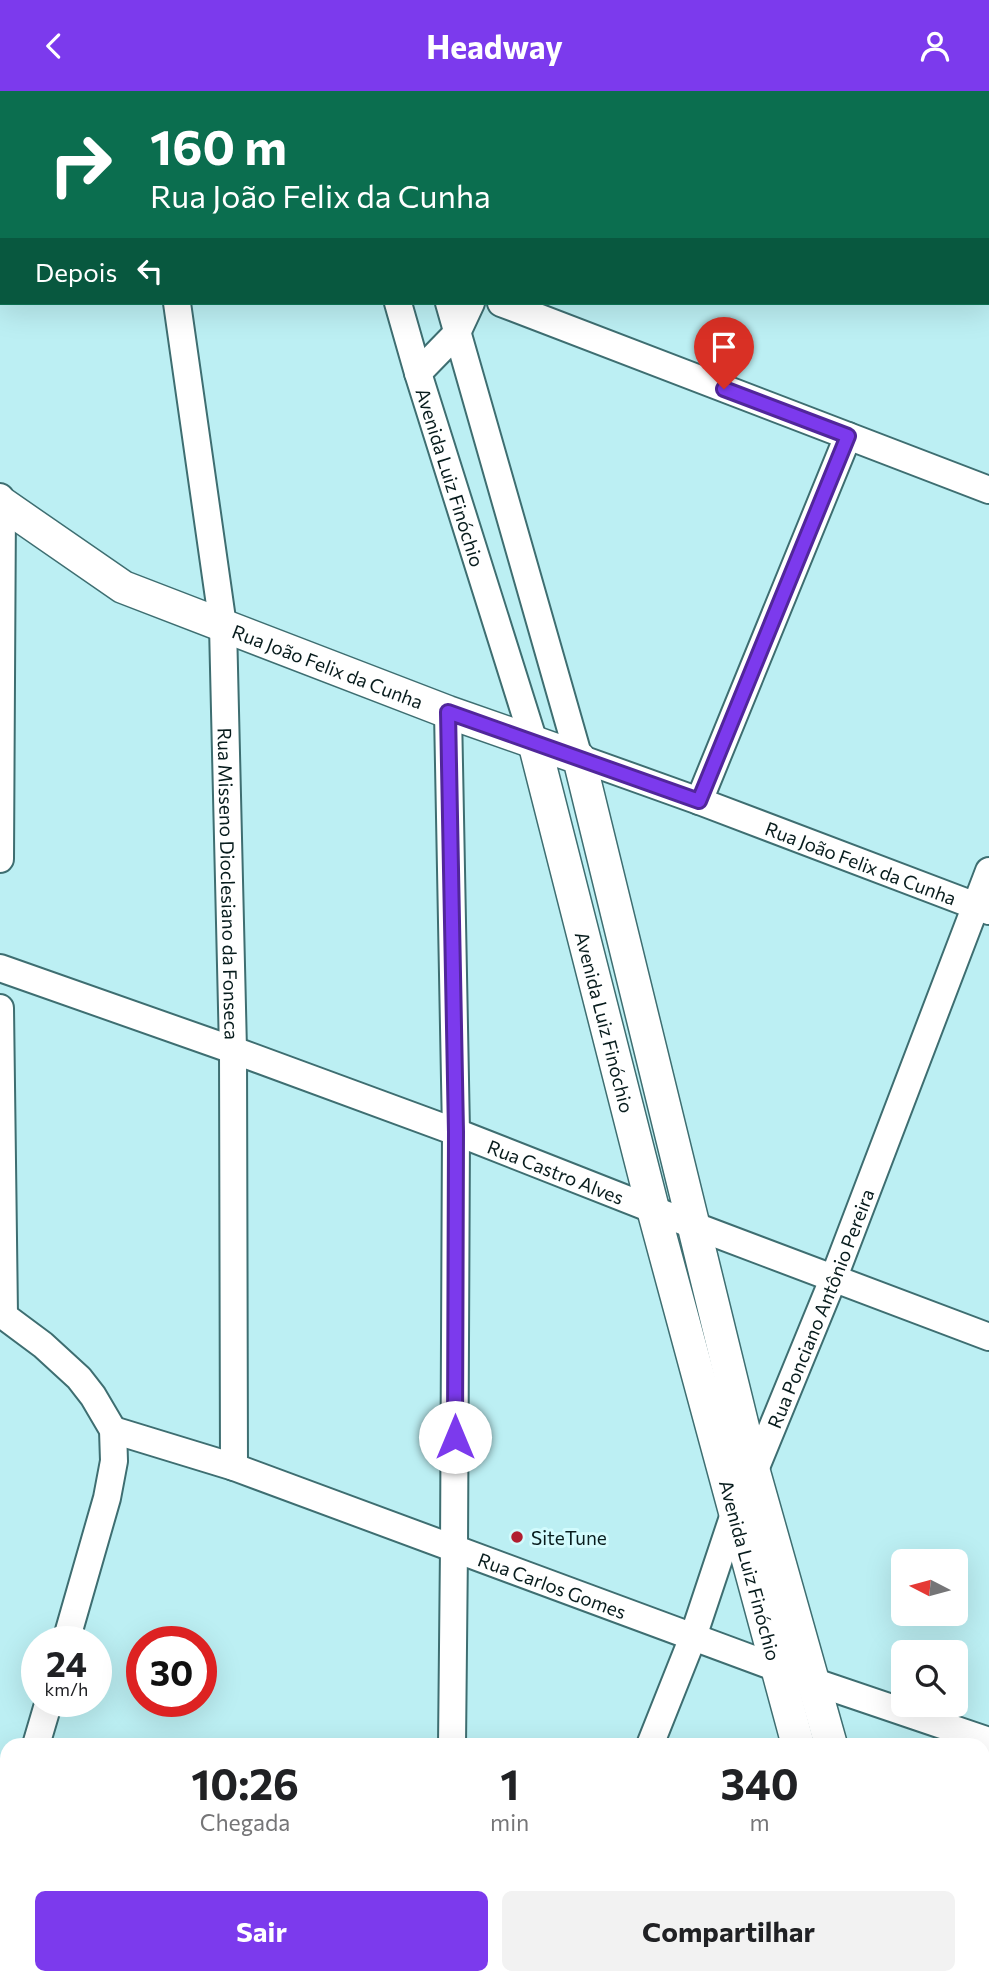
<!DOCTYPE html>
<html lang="pt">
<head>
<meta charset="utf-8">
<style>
  body { margin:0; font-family:Commissioner,sans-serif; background:#f2f2f2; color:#202124; height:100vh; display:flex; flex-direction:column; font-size:26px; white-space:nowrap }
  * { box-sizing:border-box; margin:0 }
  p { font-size:23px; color:#757577 }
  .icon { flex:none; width:38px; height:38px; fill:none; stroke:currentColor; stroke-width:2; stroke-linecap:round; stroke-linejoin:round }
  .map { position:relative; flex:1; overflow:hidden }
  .sheet { position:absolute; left:0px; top:1647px; width:990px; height:247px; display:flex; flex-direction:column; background:#fff; border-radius:21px 21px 0 0; box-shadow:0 7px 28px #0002 }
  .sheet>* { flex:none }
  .guide { position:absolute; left:0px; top:0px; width:990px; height:214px; box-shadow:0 7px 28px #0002; background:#0b6e4f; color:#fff; overflow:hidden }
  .needle { width:46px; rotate:276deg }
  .fabs { position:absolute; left:891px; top:1458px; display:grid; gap:14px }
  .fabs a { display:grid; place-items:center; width:77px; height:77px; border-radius:10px; background:#fff; box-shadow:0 7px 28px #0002; font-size:35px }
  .speed { position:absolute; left:21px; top:1535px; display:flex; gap:14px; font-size:35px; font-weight:700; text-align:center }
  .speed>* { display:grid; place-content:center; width:91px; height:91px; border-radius:50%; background:#fff; box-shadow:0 7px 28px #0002; line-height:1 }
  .speed small { font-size:18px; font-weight:400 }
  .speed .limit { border:10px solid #d22; background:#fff; color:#111 }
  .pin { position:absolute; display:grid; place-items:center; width:60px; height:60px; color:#fff; margin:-72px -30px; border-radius:50% 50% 50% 0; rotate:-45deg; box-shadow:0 0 7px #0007 }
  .pin .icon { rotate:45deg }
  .me { position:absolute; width:77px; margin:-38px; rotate:0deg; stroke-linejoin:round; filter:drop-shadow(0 0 5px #0008) }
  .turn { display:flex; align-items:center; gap:24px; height:147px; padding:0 35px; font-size:32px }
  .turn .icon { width:91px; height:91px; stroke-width:2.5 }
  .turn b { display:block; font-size:49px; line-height:60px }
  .then { display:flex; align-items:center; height:66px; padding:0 35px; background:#0003; gap:14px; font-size:26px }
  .eta { display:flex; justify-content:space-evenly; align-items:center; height:119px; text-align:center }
  .eta b { font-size:42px; font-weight:700; line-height:49px }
  .action { display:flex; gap:14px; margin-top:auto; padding:14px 35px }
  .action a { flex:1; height:80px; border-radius:10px; background:#7c3aed; color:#fff; font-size:28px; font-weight:700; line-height:80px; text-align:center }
  .action a+a { background:#f2f2f2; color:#202124 }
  header { display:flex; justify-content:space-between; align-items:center; height:91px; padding:0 35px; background:#7c3aed; color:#fff; font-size:32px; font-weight:700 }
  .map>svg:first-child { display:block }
</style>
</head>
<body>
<header><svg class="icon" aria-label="back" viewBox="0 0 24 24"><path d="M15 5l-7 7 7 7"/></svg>Headway<svg class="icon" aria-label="person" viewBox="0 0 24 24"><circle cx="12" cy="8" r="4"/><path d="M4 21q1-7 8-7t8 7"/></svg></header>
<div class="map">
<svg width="989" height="1892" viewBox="0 0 989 1892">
  <rect width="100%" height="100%" fill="#bceff3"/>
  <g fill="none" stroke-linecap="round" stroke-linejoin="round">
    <g stroke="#3e6e71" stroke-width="30">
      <g id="minor">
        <path d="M 142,0 L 142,2"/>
        <path d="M 344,0 L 345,2"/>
        <path d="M 390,0 L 391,2"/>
        <path d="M 588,0 L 592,2"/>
        <path d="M 542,2 L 542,0"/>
        <path id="s1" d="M 177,212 L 223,535 L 233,959 L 234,1376"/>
        <path id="s2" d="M 398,212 L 418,282 L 534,651"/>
        <path id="s3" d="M 449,212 L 579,667 L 699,710 L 989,820"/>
        <path d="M 501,212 L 989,399"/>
        <path d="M 418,282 L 457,242 L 471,212"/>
        <path d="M 0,406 L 2,413 L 0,768"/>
        <path d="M 448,621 L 456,1041 L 454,1457 L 452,1654"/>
        <path d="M 699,710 L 848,345"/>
        <path id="s4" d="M 0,877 L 233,959 L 456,1041 L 695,1135 L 989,1246"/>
        <path d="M 0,917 L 4,1224"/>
        <path d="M 0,1222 L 43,1254 L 79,1287 L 93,1305 L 113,1339 L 114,1370 L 107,1407 L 66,1550"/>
        <path id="s5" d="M 113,1339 L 234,1376 L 812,1590 L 989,1650"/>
        <path d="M 36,1654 L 49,1610"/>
        <path id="s6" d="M 650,1654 L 693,1546 L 735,1420 L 754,1381 L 834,1186 L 989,780"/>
        <path d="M 984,1736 L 989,1721"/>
        <path d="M 0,1777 L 7,1753"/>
        <path d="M 518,1886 L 533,1892"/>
        <path d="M 448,1892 L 448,1886"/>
        <path d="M 556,1892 L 558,1886"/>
        <path d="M 926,1892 L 928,1886"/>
      </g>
    </g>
    <g stroke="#3e6e71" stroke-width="35">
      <g id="tertiary">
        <path id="s7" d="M 0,411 L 123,496 L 448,621 L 579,667 L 754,1381 L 831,1654"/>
        <path id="s8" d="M 534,651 L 653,1118 L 798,1654"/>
        <path d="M 857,1886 L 858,1892"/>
        <path d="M 898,1886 L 900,1892"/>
      </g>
    </g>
    <use href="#minor" stroke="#fff" stroke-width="26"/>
    <use href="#tertiary" stroke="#fff" stroke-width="32"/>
  </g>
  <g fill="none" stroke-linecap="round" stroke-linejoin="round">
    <g stroke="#51269a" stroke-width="18">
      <path id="route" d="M 455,1346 L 456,1041 L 448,621 L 699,710 L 848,345 L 724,298"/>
    </g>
    <use href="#route" stroke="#7c3aed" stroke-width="12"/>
  </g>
  <circle fill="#b11e30" stroke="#d2fbfd" stroke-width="2.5" cx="517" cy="1446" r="7"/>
  <g text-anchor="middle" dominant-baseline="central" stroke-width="6" stroke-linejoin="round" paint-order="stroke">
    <g font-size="19" fill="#081c1d" stroke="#d2fbfd">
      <text stroke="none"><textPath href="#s2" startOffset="182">Avenida Luiz Finóchio</textPath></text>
      <text stroke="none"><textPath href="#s7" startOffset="369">Rua João Felix da Cunha</textPath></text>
      <text stroke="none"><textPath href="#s3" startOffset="774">Rua João Felix da Cunha</textPath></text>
      <text stroke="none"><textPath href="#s1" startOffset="584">Rua Misseno Dioclesiano da Fonseca</textPath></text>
      <text stroke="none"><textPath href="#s8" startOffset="289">Avenida Luiz Finóchio</textPath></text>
      <text stroke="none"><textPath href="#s4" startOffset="592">Rua Castro Alves</textPath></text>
      <text stroke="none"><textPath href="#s6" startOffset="469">Rua Ponciano Antônio Pereira</textPath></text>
      <text stroke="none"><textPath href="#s8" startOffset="856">Avenida Luiz Finóchio</textPath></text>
      <text stroke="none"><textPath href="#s5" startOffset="466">Rua Carlos Gomes</textPath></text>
    </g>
    <g font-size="19" fill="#081c1d" stroke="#d2fbfd" text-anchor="start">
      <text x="531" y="1446">SiteTune</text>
    </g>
  </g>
</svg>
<div class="fabs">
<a><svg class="needle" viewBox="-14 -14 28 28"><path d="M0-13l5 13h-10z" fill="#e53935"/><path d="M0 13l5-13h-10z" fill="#757577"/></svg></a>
<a><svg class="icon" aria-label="search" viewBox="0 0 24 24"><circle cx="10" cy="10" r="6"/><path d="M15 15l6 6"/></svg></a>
</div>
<div class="speed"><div>24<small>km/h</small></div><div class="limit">30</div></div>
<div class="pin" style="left:724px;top:298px;background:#d93025"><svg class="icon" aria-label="arrive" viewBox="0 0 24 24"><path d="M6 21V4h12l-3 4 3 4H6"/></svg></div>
<svg class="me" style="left:455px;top:1346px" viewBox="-20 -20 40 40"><circle r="19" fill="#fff"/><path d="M0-13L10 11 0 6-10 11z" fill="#7c3aed"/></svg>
<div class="guide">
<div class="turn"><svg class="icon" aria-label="right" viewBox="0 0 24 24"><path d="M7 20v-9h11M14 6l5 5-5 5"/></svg><div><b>160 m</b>Rua João Felix da Cunha</div></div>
<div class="then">Depois<svg class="icon" aria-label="left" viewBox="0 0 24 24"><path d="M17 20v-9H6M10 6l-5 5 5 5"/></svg></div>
</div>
<section class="sheet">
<div class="eta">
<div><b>10:26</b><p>Chegada</p></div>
<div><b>1</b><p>min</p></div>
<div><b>340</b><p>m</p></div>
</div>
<div class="action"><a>Sair</a><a>Compartilhar</a></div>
</section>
</div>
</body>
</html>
